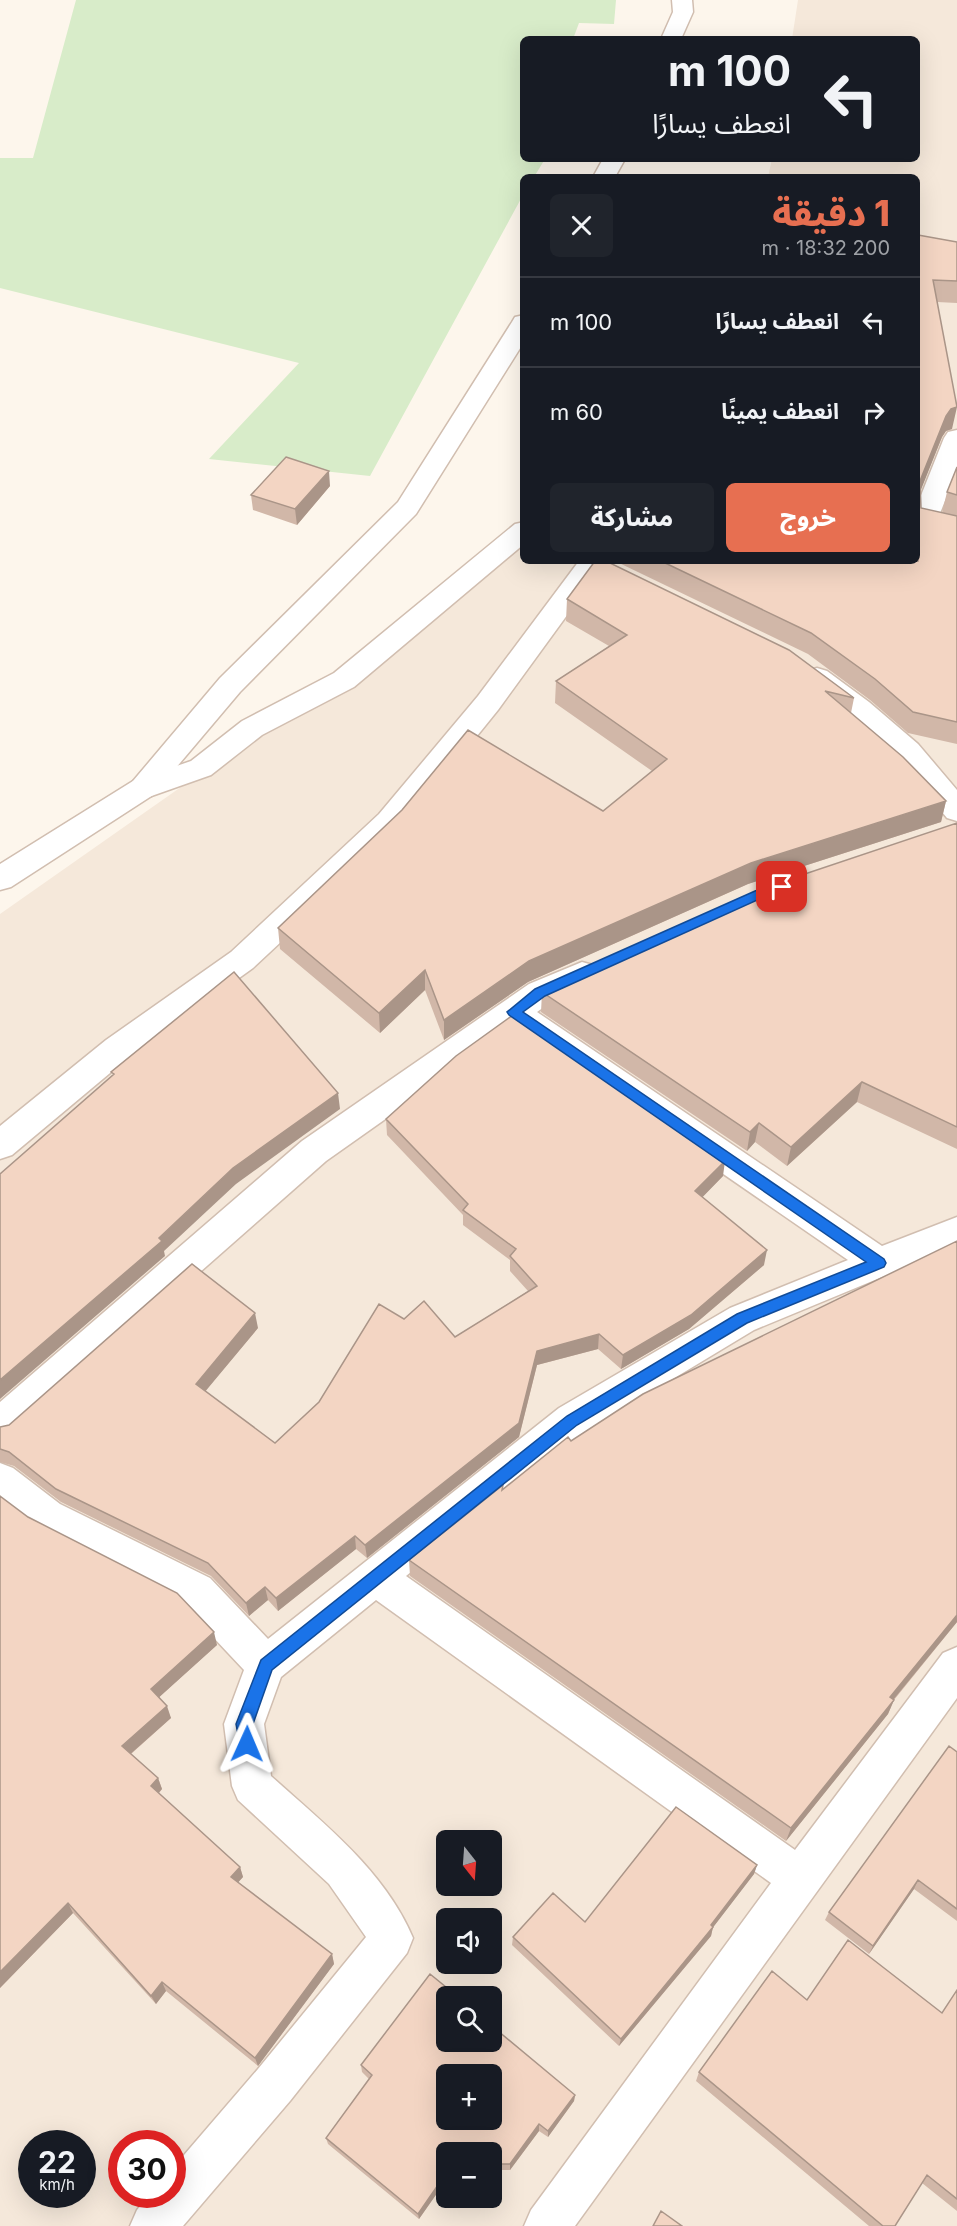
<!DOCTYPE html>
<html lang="ar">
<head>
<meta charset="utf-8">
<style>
  body { margin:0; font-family:Inter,"Noto Sans Arabic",sans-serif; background:#20242c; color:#f1f3f6; direction:rtl; height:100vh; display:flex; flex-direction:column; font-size:22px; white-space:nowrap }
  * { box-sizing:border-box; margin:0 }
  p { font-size:20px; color:#9ea1a6 }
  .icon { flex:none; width:33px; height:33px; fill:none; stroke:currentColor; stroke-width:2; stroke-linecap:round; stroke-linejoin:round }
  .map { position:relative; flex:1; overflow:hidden; direction:ltr }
  .details { position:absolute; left:520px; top:174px; width:400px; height:390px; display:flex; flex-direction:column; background:#171b24; border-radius:9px; box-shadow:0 6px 24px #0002; direction:rtl }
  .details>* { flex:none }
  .top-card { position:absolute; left:520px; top:36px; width:400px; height:126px; border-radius:9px; box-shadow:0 6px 24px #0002; direction:rtl; background:#171b24; color:#f1f3f6; overflow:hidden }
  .needle { width:39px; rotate:163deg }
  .tools { position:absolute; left:436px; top:1830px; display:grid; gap:12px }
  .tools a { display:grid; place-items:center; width:66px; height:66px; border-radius:9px; background:#171b24; box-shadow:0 6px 24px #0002; font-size:30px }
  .speed { position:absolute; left:18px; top:2130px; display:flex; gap:12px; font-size:30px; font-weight:700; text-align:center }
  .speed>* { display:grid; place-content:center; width:78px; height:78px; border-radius:50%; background:#171b24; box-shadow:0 6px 24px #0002; line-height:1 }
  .speed small { font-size:15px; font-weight:400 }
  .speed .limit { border:9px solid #d22; background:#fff; color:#111 }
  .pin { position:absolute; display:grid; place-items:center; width:51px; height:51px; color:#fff; margin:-26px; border-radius:12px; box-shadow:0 3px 9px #0006 }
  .me { position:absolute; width:66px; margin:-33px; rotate:1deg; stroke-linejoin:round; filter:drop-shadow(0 0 4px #0008) }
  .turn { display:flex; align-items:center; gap:21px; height:126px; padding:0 30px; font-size:27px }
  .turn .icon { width:78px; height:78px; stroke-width:2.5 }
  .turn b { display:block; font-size:42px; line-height:51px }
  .round { display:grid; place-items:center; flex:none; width:63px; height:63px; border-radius:9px; background:#20242c }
  .headline { display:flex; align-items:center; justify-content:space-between; height:102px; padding:0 30px }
  h1 { font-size:36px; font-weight:800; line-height:45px; color:#e76f51 }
  .action { display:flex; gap:12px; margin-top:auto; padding:12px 30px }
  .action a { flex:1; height:69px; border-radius:9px; background:#e76f51; color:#fff; font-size:24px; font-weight:800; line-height:69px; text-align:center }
  .action a+a { background:#20242c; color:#f1f3f6 }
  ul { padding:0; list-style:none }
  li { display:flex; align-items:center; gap:18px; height:90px; padding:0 30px; border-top:2px solid #363941 }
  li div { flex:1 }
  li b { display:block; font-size:22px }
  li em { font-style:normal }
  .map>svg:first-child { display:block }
</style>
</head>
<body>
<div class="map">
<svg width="957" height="2226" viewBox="0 0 957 2226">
  <rect width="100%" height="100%" fill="#fdf6ec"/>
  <path fill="#f5e8da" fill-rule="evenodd" d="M 798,0 L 957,0 L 957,528 L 918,518 L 918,177 L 768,177 L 772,159 L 918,159 L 918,39 L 792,39 Z
    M 957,545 L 957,2226 L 0,2226 L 0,914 L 523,547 L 524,561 L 918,561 ZM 447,1840 L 492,1840 L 492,1886 L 447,1886 ZM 447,1918 L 492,1918 L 492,1964 L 447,1964 ZM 447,1996 L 492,1996 L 492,2042 L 447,2042 ZM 447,2074 L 492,2074 L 492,2120 L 447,2120 ZM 32,2144 L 82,2144 L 82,2194 L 32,2194 ZM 122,2144 L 172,2144 L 172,2194 L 122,2194 ZM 447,2152 L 492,2152 L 492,2198 L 447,2198 Z"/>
  <path fill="#d8ecc9" d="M 76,0 L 616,0 L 614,24 L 579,23 L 573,39 L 524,39 L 524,159 L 545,159 L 534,177 L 524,177 L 523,195 L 370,476 L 209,459 L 299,363 L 0,288 L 0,158 L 33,158 Z"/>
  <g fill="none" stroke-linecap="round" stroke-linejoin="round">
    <g stroke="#d1beb0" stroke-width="3">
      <path id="minor" d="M 672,0 L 692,0 L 693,12 L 681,39 L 661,39 L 673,12 Z
        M 603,159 L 625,159 L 615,177 L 593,177 Z
        M 524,315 L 524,342 L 416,514 L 240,692 L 153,795 L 11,887 L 0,890 L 0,864 L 133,781 L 220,678 L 398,502 L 512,322 L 515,317 Z
        M 957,430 L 957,470 L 937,521 L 933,527 L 924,530 L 918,528 L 918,503 L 944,438 L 948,432 Z
        M 579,561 L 604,561 L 605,563 L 498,710 L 401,830 L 253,968 L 128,1058 L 12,1155 L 0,1159 L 0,1126 L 106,1040 L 231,952 L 379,814 L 478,696 Z
        M 817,668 L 827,671 L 869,702 L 918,744 L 957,790 L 957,821 L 947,818 L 898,758 L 849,716 L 807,685 L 803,678 L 807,671 Z
        M 582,962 L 593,965 L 598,974 L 593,983 L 551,1002 L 537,1012 L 882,1246 L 957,1217 L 957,1246 L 754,1330 L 585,1432 L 406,1576 L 795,1850 L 943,1653 L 957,1647 L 957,1698 L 575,2226 L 524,2226 L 531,2210 L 771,1883 L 376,1600 L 281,1677 L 264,1724 L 271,1776 C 323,1823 385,1871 413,1938 L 407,1953 L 290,2101 L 183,2226 L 130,2226 L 137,2210 L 150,2194 L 172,2194 L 172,2169 L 258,2069 L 366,1937 L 329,1884 L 238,1800 L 232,1786 L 224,1724 L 244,1670 L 182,1604 L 34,1528 L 0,1502 L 0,1463 L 13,1468 L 60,1504 L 210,1578 L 268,1639 L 559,1408 L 730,1308 L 848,1260 L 513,1029 L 326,1161 L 13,1437 L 0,1441 L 0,1402 L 302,1141 L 529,984 Z"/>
    </g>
    <g stroke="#d1beb0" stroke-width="3">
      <path id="tertiary" d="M 524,522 L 524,544 L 354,687 L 262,735 L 211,775 L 143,799 L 133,795 L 128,788 L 133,781 L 191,761 L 242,721 L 334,673 L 515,524 Z"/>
    </g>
    <use href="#minor" fill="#fff" fill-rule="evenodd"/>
    <use href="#tertiary" fill="#fff" fill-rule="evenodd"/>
  </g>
  <path fill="#d1b7a8" d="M 918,235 L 957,242 L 957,303 L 937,302 L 952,429 L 946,431 L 942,437 L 920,491 L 921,508 L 942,513 L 947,492 L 957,467 L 957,744 L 908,733 L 870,700 L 808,654 L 615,561 L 918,561 Z
    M 330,486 L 297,525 L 253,510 L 251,495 Z
    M 567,599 L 854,698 L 851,713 L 946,801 L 941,822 L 748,884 L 528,982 L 444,1040 L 425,990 L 380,1033 L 280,949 L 278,928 L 603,811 L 652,771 L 555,703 L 556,681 L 609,646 L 566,621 Z
    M 957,823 L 957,1149 L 857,1102 L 787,1166 L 755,1142 L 747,1151 L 541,1012 L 542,992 Z
    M 386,1119 L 723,1176 L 702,1197 L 764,1265 L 689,1329 L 621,1369 L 598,1349 L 537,1365 L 519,1437 L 367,1558 L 356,1549 L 278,1611 L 268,1600 L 249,1616 L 211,1576 L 61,1502 L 14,1466 L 0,1462 L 0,1427 L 9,1425 L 258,1328 L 205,1391 L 275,1443 L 319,1402 L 404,1319 L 455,1337 L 528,1291 L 510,1271 L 510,1260 L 463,1225 L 463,1215 L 387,1135 Z
    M 957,1241 L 957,1622 L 894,1700 L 888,1714 L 786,1841 L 410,1576 L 409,1560 L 503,1485 L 503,1489 L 571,1441 Z
    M 28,1517 L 217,1645 L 159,1697 L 171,1718 L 131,1754 L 158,1778 L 162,1789 L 159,1793 L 240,1867 L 243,1877 L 238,1882 L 332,1954 L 334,1964 L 258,2066 L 166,1991 L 156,2004 L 73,1913 L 0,1988 Z
    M 957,1752 L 957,1921 L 914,1889 L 869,1954 L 825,1920 L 829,1912 Z
    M 757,1865 L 754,1874 L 713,1927 L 711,1936 L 619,2046 L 512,1945 L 513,1937 L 585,1922 Z
    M 957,1990 L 957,2211 L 922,2183 L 895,2226 L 869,2226 L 696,2081 L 699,2072 L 942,2013 Z
    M 361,2065 L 575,2095 L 574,2101 L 548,2137 L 539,2131 L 510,2170 L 492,2170 L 492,2152 L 447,2152 L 447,2179 L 419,2219 L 328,2144 L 326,2138 L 369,2079 L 362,2072 Z"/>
  <path fill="#aa9588" d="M 957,407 L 952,429 L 946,431 L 942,437 L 918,497 L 920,481 L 946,416 L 951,409 Z
    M 329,471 L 330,486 L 297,525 L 295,509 Z
    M 946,801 L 941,822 L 748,884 L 528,982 L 444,1040 L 444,1020 L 529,961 L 751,863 Z
    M 425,970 L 425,990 L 380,1033 L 379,1013 Z
    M 862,1082 L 857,1102 L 787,1166 L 791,1147 Z
    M 338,1093 L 340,1109 L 236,1184 L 164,1251 L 165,1256 L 0,1399 L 0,1380 L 159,1238 L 233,1168 Z
    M 759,1123 L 755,1142 L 747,1151 L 750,1132 Z
    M 725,1161 L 723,1176 L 693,1207 L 695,1191 Z
    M 767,1250 L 764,1265 L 689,1329 L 621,1369 L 623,1355 Z
    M 255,1313 L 258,1328 L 199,1399 L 196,1384 Z
    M 599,1334 L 598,1349 L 537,1365 L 519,1437 L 367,1558 L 365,1545 L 537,1351 Z
    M 355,1536 L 356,1549 L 278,1611 L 276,1598 Z
    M 265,1587 L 268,1600 L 249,1616 L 246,1603 Z
    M 957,1615 L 957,1622 L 884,1711 L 890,1697 Z
    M 214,1632 L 217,1645 L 155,1701 L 151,1689 Z
    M 894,1700 L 888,1714 L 786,1841 L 791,1828 Z
    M 167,1706 L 171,1718 L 127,1757 L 122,1746 Z
    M 158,1778 L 162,1789 L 155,1797 L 151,1786 Z
    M 757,1865 L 754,1874 L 708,1934 L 711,1925 Z
    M 240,1867 L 243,1877 L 234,1887 L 231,1877 Z
    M 918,1880 L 914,1889 L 869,1954 L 873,1946 Z
    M 68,1903 L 73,1913 L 0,1988 L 0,1972 Z
    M 713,1927 L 711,1936 L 619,2046 L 621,2039 Z
    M 332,1954 L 334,1964 L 258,2066 L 255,2058 Z
    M 162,1982 L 166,1991 L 156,2004 L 151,1996 Z
    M 575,2095 L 574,2101 L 548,2137 L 548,2131 Z
    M 539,2124 L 539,2131 L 510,2170 L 510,2164 Z
    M 447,2172 L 447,2179 L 419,2219 L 418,2214 Z"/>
  <path fill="#f3d5c3" stroke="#aa9588" stroke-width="1.5" fill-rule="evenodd" d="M 918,235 L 957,242 L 957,281 L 933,280 L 957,407 L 951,409 L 946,416 L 920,481 L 921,508 L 957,516 L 957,722 L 913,712 L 875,679 L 811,633 L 661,561 L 918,561 Z
    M 286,457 L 329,471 L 295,509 L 251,495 Z
    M 957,467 L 957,495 L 947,492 Z
    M 595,561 L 606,561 L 789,650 L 854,698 L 825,691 L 903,757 L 946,801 L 751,863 L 529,961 L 444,1020 L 425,970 L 379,1013 L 278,928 L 402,810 L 468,730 L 603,811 L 667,759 L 556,681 L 627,635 L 567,599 Z
    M 957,823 L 957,1127 L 862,1082 L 791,1147 L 759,1123 L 750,1132 L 542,992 L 553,984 L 775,884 Z
    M 234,972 L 338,1093 L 233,1168 L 159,1238 L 162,1241 L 0,1380 L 0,1174 L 114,1074 L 111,1072 Z
    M 513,1015 L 725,1161 L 695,1191 L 767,1250 L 691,1315 L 623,1355 L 599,1334 L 537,1351 L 519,1423 L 365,1545 L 355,1536 L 276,1598 L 265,1587 L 246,1603 L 208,1563 L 56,1489 L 9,1452 L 0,1449 L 0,1427 L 9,1425 L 192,1264 L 255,1313 L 196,1384 L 275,1443 L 319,1402 L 379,1304 L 404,1319 L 424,1301 L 455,1337 L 537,1286 L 510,1256 L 516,1249 L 463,1210 L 468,1204 L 386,1119 L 456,1056 Z
    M 957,1241 L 957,1615 L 890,1697 L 894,1700 L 791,1828 L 409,1560 L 503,1485 L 502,1490 L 568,1437 L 571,1441 L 643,1394 Z
    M 0,1496 L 28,1517 L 177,1593 L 214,1632 L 151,1689 L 167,1706 L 122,1746 L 158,1778 L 151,1786 L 240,1867 L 231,1877 L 332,1954 L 255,2058 L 162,1982 L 151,1996 L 68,1903 L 0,1972 Z
    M 949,1746 L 957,1752 L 957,1909 L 918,1880 L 873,1946 L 829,1912 Z
    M 676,1807 L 757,1865 L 711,1925 L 713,1927 L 621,2039 L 513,1937 L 553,1893 L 585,1922 Z
    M 848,1940 L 942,2013 L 957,1990 L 957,2199 L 927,2175 L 895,2226 L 883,2226 L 699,2072 L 772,1971 L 807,2000 Z
    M 430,1974 L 457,1996 L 447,1996 L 447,2042 L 492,2042 L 492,2026 L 575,2095 L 548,2131 L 539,2124 L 510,2164 L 492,2164 L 492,2152 L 447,2152 L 447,2172 L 418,2214 L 326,2138 L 372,2075 L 361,2065 ZM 447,2074 L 492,2074 L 492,2120 L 447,2120 Z
    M 661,2211 L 682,2226 L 653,2226 Z"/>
  <path fill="#1a73e8" stroke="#114b97" stroke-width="1.5" d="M 782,882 L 786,883 L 788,887 L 786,890 L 764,897 L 545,996 L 523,1012 L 884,1259 L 886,1263 L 884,1267 L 747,1323 L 577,1425 L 272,1670 L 253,1724 L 255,1744 L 253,1750 L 247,1753 L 241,1750 L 236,1724 L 261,1660 L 567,1416 L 737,1314 L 866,1262 L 509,1015 L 507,1012 L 535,989 L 755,891 Z"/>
</svg>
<div class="tools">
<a><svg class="needle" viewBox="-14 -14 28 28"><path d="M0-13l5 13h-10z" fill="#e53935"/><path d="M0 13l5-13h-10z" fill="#9ea1a6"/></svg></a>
<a><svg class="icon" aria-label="sound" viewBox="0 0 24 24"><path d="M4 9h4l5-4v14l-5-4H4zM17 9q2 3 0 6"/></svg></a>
<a><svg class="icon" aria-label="search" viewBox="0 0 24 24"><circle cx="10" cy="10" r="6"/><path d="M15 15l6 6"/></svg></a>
<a>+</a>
<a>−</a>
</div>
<div class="speed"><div>22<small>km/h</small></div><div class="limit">30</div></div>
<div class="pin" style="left:782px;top:887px;background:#d93025"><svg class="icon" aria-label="arrive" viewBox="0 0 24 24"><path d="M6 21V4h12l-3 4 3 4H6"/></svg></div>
<svg class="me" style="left:247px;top:1744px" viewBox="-20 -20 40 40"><path d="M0-17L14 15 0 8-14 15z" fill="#1a73e8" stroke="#fff" stroke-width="4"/></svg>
<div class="top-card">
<div class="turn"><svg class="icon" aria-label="left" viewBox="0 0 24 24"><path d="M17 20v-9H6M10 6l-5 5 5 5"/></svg><div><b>100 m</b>انعطف يسارًا</div></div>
</div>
<section class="details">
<div class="headline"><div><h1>1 دقيقة</h1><p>200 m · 18:32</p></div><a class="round"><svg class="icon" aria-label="close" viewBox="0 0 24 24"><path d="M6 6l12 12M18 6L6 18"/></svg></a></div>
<ul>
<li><svg class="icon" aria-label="left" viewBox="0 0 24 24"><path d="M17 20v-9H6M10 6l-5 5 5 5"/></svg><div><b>انعطف يسارًا</b></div><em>100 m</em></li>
<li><svg class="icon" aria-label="right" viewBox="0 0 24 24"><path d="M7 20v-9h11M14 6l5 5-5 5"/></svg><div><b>انعطف يمينًا</b></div><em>60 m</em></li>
</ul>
<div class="action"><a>خروج</a><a>مشاركة</a></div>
</section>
</div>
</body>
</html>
